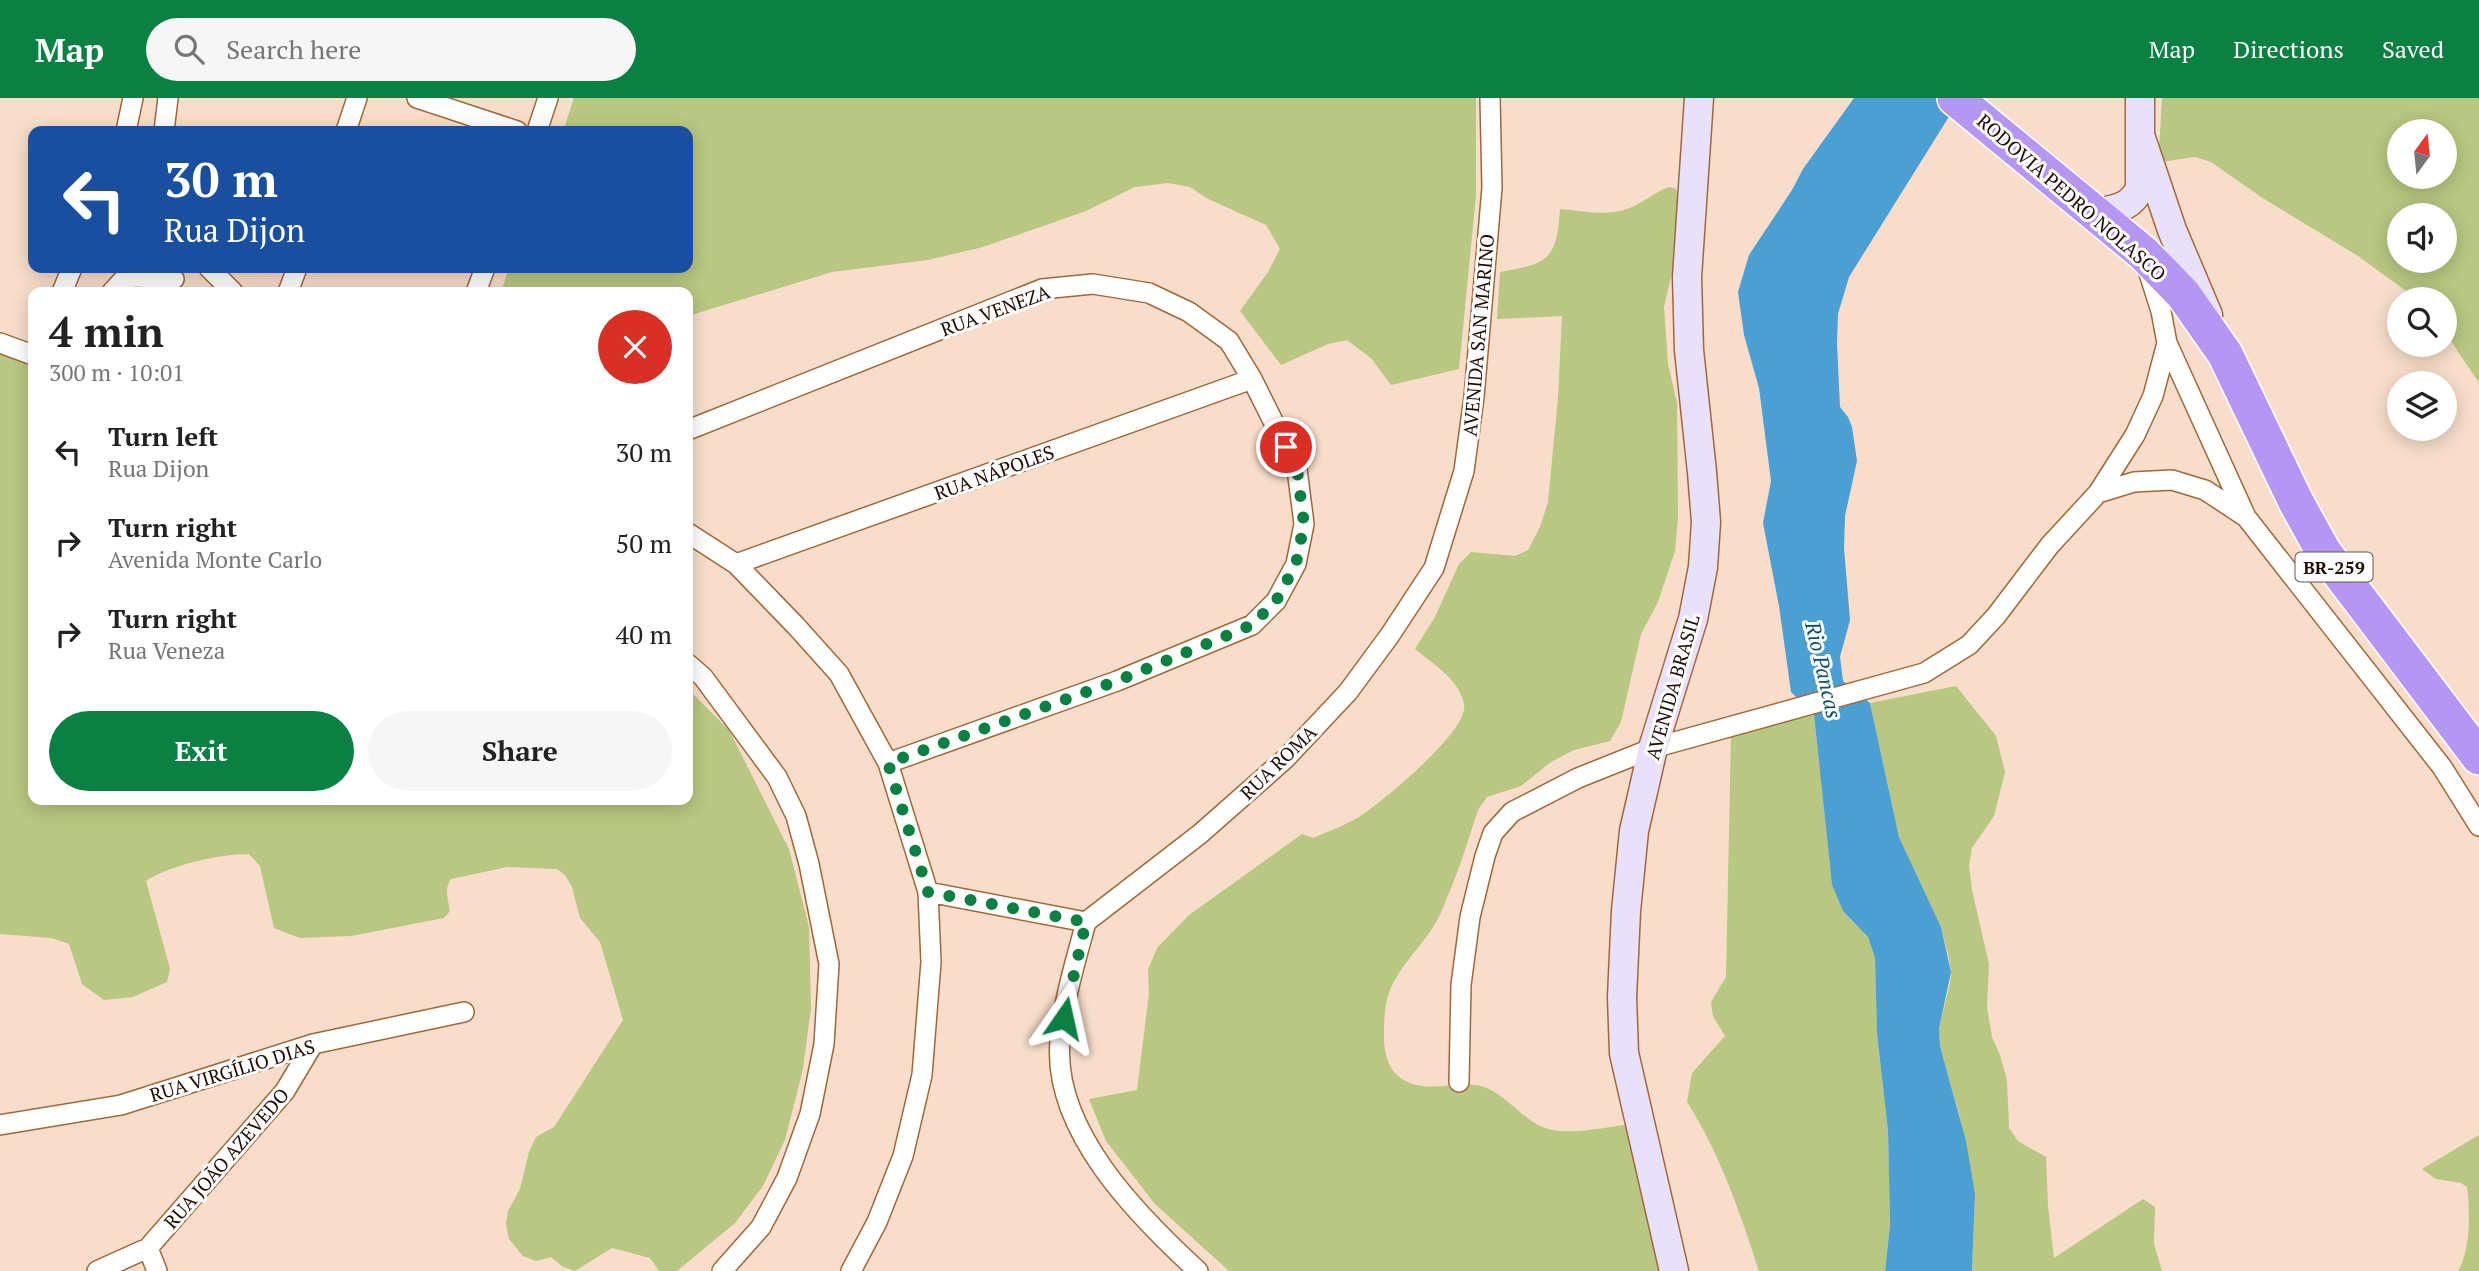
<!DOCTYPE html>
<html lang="en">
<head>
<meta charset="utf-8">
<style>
  body { margin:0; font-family:"PT Serif",serif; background:#f6f6f6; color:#222; height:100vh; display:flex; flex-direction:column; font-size:26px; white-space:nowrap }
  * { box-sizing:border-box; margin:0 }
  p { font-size:23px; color:#767676 }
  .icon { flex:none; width:38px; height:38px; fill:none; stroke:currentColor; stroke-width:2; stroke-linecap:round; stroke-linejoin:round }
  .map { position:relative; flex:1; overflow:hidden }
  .panel { position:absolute; left:28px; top:189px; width:665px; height:518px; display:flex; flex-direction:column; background:#fff; border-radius:14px; box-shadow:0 4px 18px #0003 }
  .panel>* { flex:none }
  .top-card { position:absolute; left:28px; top:28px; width:665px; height:147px; border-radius:14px; box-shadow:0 4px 18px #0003; background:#1a4fa0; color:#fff; overflow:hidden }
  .needle { width:46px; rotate:15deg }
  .fabs { position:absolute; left:2387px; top:21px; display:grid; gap:14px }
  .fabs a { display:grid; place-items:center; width:70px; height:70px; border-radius:50%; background:#fff; box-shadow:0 4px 18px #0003; font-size:35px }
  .pin { position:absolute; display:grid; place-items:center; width:60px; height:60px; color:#fff; margin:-30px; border:4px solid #fff; border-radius:50%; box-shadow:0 2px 7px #0007 }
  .me { position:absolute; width:77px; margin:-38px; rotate:11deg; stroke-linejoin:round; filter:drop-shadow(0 0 5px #0008) }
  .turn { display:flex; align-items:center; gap:24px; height:147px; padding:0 21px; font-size:32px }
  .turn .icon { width:91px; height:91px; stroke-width:2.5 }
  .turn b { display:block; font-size:49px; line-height:60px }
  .round { display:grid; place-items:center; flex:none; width:74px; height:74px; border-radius:37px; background:#f6f6f6 }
  .head { display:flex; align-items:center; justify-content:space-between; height:119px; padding:0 21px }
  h1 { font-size:42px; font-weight:700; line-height:52px }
  .action { display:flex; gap:14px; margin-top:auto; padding:14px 21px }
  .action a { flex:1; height:80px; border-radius:42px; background:#0b8043; color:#fff; font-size:28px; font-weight:700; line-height:80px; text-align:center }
  .action a+a { background:#f6f6f6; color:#222 }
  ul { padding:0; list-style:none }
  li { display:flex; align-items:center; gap:21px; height:91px; padding:0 21px }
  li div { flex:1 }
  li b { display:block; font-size:26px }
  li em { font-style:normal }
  header { display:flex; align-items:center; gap:42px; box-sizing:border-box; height:98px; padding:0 35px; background:#0b8043; color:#fff }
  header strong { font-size:33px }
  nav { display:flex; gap:38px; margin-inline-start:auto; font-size:24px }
  .search { width:490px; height:63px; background:#f6f6f6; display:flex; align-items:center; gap:18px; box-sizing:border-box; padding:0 24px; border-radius:38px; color:#767676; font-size:26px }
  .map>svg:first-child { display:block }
</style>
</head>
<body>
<header>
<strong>Map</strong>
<div class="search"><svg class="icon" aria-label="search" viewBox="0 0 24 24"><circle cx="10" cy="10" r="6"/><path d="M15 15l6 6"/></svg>Search here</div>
<nav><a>Map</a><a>Directions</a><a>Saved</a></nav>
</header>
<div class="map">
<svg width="2479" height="1173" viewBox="0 0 2479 1173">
  <rect width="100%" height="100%" fill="#f8ddca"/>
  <path fill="#b8c781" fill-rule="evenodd" d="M 574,0 L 1476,0 L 1476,97 L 1459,271 L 1391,287 L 1372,261 L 1347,242 L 1328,246 L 1281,267 L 1240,213 L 1268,174 L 1280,151 L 1266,127 L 1206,100 L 1190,89 L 1168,85 L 1135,89 L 1086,113 L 983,149 L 928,162 L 832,174 L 688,218 L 688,194 L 501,194 L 509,170 L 688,170 L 688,33 L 563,33 Z
    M 2162,0 L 2479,0 L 2479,285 L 2445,234 L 2445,201 L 2417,201 L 2358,158 L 2261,99 L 2211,64 L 2195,59 L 2161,64 L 2159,52 ZM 2399,33 L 2445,33 L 2445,79 L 2399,79 ZM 2399,117 L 2445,117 L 2445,163 L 2399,163 Z
    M 1669,89 L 1676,91 L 1682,103 L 1684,123 L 1664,209 L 1668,266 L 1677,305 L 1678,419 L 1675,453 L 1658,504 L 1641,536 L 1621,624 L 1610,643 L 1574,652 L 1551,664 L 1521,688 L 1487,699 L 1478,712 C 1468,742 1459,773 1446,802 C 1442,813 1436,826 1429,835 C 1416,854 1399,870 1390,892 C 1384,906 1384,924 1384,939 C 1384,952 1387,969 1398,978 C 1421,997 1450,984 1475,987 C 1505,990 1523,1027 1552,1032 C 1578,1036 1607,1029 1632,1026 L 1662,1173 L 1229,1173 L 1155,1106 L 1106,1043 L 1089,1001 L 1137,992 L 1149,895 L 1148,872 L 1157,850 L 1189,817 L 1302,736 L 1313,740 C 1329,733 1347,727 1362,717 C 1384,702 1470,632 1464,606 C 1459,581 1433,566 1415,551 L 1435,519 L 1459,466 L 1471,454 L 1515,458 L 1528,452 L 1540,429 L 1548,404 L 1558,299 L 1562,218 L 1497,221 L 1500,174 C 1548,166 1557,162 1560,111 C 1583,113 1607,119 1630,110 C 1644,104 1655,94 1669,89 Z
    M 0,257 L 33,264 L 33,702 L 688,702 L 688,591 L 729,632 L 789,751 L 809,829 L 811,910 L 803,971 L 785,1042 L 763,1088 L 735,1125 L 677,1173 L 659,1173 L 650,1160 L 612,1150 L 575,1173 L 563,1169 L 551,1159 L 536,1163 L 523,1158 L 509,1141 L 506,1126 L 508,1113 L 520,1091 L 529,1054 L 536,1039 L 554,1029 L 623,922 L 600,844 L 580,820 L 572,789 L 565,777 L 557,771 L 507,769 L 451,781 C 444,790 448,802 450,813 L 444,820 L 351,838 L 300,840 L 274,830 L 260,768 L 249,756 C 220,756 170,767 146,783 L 170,871 L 167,884 L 133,899 L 104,902 L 82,886 L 69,846 L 52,840 L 0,836 Z
    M 1956,588 L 1996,638 L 2005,674 L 1994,718 L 1972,750 L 1969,767 L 1972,792 L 1989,866 L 1987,909 L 1992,939 L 2000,957 L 2007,982 L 2009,1030 L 2018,1043 L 2046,1059 L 2048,1108 L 2054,1160 L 2143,1101 L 2155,1109 L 2154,1146 L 2162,1173 L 1972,1173 L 1975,1096 L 1960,1020 L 1940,948 L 1939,931 L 1950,885 L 1951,874 L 1949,860 L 1941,829 L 1899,739 L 1870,605 Z
    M 1814,617 L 1832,787 L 1843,813 L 1868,839 L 1875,860 L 1877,936 L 1888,1033 L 1890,1127 L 1885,1173 L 1759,1173 C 1740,1114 1720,1056 1687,1004 L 1692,975 L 1725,938 L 1713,918 L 1711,904 L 1726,879 L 1731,636 Z
    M 2479,1037 L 2479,1173 L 2458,1173 C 2471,1150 2470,1115 2467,1089 L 2461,1085 L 2436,1081 L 2422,1071 Z"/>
  <path fill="#4b9fd2" d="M 1854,0 L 1954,0 L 1955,9 L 1849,179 L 1838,216 L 1837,245 L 1840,309 L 1848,319 L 1852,329 L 1857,363 L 1845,418 L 1844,450 L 1850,522 L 1840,559 L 1843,583 L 1870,605 L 1899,739 L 1941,829 L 1951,874 L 1939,931 L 1940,948 L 1966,1043 L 1975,1096 L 1972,1173 L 1885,1173 L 1890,1127 L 1888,1033 L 1877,936 L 1875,860 L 1868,839 L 1843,813 L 1832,787 L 1814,617 L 1791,594 L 1779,508 L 1763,425 L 1771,383 L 1759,290 L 1744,237 L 1738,194 L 1749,157 L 1792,92 L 1803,71 Z"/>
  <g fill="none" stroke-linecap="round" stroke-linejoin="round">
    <g stroke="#a26738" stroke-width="22">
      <path id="street" d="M 417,0 L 517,33
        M 126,33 L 133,0
        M 164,33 L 168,0
        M 346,33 L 357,0
        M 537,33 L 548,0
        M 209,170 L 233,194
        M 62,194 L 72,170
        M 112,194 L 123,182 L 134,179 L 174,181
        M 288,194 L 297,170
        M 476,194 L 485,170
        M 0,245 L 33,257
        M 2167,245 L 2246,419 L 2442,669 L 2479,728
        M 688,332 L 1042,191 L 1093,186 L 1149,195 L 1189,214 L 1229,243 L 1252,281 L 1297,371 L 1304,426 L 1296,466 L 1276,503 L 1252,527 L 1117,583 L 888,665
        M 2098,395 L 2135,337 L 2153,298 L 2167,245 L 2161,213 L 2146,166
        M 688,435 L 736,466 L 796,528 L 839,576 L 888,665 L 928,794 L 931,864 L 922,977 L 903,1058 L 877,1124 L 851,1173
        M 736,466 L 1252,281
        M 688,566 L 703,579 L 777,679 L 796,718 L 809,766 L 829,866 L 824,946 L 810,1016 L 787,1080 L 761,1129 L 722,1173
        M 928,794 L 1086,824
        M 1086,824 L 1200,736 L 1285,661 L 1348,594 L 1390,537 L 1434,470 L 1464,373 L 1474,299 L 1492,90 L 1490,0
        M 1086,824 C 1076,862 1063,903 1060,943 C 1052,1032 1138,1118 1198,1173
        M 1459,984 L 1461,887 L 1470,819 L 1485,758 L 1493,735 L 1512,714 L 1578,680 L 1653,650 L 1924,575 L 1969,547 L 1996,518 L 2050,447 L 2098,395 L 2134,384 L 2172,382 L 2205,392 L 2246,419
        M 0,1027 L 121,1007 L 313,946 L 464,914
        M 148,1150 L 157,1173
        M 97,1173 L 148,1150 L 285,993 L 313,946"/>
    </g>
    <g stroke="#a26738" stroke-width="31">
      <path id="secondary" d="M 2141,40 L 2172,132 L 2208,217
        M 2096,115 C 2116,111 2131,110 2140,90 L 2140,0
        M 1674,1173 L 1624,955 L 1622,899 L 1626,813 L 1634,733 L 1653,650 L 1693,521 L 1703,469 L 1706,424 L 1702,374 L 1689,252 L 1687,179 L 1699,0"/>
    </g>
    <g stroke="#fff" stroke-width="38">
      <path id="highway" d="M 1955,0 L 2143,155 L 2183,196 L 2225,256 L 2296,404 L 2323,453 L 2479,659"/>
    </g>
    <use href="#street" stroke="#fff" stroke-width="19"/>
    <use href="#secondary" stroke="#e9e0fb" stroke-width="28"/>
    <use href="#highway" stroke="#b596f2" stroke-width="35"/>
  </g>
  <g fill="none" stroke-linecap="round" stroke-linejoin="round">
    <path stroke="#0b8043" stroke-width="12" stroke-dasharray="0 21.6" d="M 1064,920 L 1086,824 L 928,794 L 888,665 L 1117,583 L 1252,527 L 1276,503 L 1296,466 L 1304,426 L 1297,371 L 1286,349"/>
  </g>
  <g text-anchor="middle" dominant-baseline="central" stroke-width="6" stroke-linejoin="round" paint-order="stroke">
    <rect fill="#fff" stroke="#64544c" stroke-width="2" x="2295.5" y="454.5" width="77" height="29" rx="5"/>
    <g font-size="18" font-weight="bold" fill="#210a00">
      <text x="2334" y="469">BR-259</text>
    </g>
    <g font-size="19" fill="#210a00" stroke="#fff">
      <text transform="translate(2072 99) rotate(41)">RODOVIA PEDRO NOLASCO</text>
      <text transform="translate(995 212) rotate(-20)">RUA VENEZA</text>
      <text transform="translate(1478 237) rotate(-85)">AVENIDA SAN MARINO</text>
      <text transform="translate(994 374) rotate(-20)">RUA NÁPOLES</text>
      <text transform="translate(1672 589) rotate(-74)">AVENIDA BRASIL</text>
      <text transform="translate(1278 664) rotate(-44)">RUA ROMA</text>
      <text transform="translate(232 972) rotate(-17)">RUA VIRGÍLIO DIAS</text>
      <text transform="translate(226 1060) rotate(-49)">RUA JOÃO AZEVEDO</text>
    </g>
    <g font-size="21" font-style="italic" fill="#0b4e70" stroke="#fff">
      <text transform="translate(1824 572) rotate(77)">Rio Pancas</text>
    </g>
  </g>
</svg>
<div class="fabs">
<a><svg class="needle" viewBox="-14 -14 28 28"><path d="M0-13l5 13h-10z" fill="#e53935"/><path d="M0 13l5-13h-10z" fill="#767676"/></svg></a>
<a><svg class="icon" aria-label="sound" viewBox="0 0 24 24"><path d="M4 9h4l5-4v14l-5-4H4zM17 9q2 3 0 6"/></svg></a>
<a><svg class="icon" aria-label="search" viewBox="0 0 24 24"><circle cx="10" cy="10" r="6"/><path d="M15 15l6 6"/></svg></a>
<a><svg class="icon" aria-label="layers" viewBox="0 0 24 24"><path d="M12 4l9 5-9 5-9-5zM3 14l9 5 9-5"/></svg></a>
</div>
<div class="pin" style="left:1286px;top:349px;background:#d93025"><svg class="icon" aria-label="arrive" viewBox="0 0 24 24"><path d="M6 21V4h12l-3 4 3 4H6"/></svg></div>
<svg class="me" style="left:1064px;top:920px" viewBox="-20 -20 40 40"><path d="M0-17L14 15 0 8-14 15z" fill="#0b8043" stroke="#fff" stroke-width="4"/></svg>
<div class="top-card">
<div class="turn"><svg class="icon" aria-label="left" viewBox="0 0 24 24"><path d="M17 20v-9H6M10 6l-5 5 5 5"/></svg><div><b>30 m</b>Rua Dijon</div></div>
</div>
<section class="panel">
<div class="head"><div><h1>4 min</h1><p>300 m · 10:01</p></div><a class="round" style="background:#d93025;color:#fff"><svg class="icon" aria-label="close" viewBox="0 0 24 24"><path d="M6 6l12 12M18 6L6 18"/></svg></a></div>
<ul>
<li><svg class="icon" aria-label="left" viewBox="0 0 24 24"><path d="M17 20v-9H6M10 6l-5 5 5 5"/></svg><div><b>Turn left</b><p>Rua Dijon</p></div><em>30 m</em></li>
<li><svg class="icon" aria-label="right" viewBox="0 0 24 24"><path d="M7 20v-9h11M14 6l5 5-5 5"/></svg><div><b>Turn right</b><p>Avenida Monte Carlo</p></div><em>50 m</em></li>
<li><svg class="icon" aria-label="right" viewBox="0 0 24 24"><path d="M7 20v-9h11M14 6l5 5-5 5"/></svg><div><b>Turn right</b><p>Rua Veneza</p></div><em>40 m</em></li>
</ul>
<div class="action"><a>Exit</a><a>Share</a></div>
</section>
</div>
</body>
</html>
